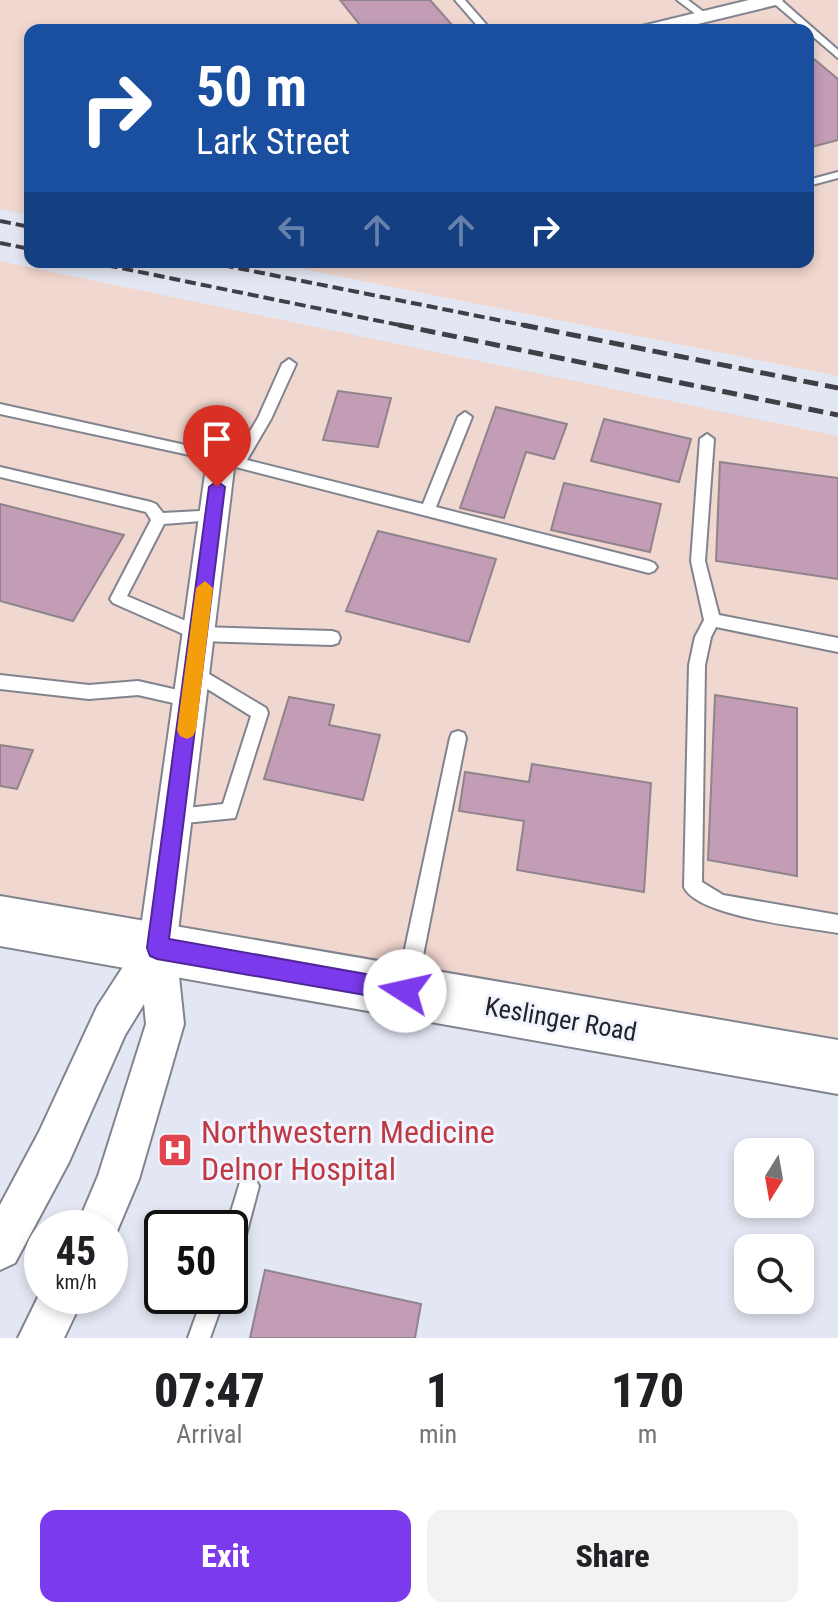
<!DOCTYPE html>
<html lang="en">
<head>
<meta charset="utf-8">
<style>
  body { margin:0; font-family:"Roboto Condensed",sans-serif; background:#f2f2f2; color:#202124; height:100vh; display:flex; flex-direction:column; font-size:30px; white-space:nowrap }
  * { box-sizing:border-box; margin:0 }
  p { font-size:26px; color:#757577 }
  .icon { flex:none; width:44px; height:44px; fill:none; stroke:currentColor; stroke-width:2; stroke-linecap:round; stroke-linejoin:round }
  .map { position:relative; height:1338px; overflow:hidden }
  .panel { display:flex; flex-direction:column; background:#fff; flex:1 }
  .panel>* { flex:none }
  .guide { position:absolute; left:24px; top:24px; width:790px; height:244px; border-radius:16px; box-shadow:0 4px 12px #0003; background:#1a4fa0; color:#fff; overflow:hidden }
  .needle { width:52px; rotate:191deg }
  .buttons { position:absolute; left:734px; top:1138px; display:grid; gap:16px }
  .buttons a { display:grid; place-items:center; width:80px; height:80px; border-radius:16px; background:#fff; box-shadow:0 4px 12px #0003; font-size:40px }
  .speed { position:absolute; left:24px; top:1210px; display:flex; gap:16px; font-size:40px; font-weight:700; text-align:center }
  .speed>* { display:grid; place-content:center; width:104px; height:104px; border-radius:50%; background:#fff; box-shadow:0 4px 12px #0003; line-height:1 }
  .speed small { font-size:20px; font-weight:400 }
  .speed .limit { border:4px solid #111; border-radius:12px; background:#fff; color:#111 }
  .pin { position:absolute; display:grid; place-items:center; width:68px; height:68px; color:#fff; margin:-82px -34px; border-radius:50% 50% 50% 0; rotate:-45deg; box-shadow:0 0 8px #0007 }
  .pin .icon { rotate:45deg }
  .me { position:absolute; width:88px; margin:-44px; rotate:280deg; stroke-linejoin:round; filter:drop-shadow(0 0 6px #0008) }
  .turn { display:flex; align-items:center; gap:28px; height:168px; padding:0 40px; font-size:36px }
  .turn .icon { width:104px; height:104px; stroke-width:2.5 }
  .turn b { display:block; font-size:56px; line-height:68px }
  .lanes { display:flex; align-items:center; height:76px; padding:0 40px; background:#0003; justify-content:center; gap:40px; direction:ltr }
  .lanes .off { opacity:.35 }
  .eta { display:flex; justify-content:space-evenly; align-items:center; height:136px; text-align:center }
  .eta b { font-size:48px; font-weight:800; line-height:56px }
  .primary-button { display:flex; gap:16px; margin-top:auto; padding:16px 40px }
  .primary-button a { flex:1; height:92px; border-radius:16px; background:#7c3aed; color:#fff; font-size:32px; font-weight:800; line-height:92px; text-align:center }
  .primary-button a+a { background:#f2f2f2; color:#202124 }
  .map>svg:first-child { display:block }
</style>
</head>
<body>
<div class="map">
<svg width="838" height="1338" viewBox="0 0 838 1338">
  <rect width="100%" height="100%" fill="#e3e7f3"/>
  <path fill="#f0d7cf" d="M 0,0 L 838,0 L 838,376 L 268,262 L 808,262 L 808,30 L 30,30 L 30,215 L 0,209 Z
    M 0,261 L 838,436 L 838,1042 L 0,904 Z"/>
  <path fill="#c39cb6" stroke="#8f848b" stroke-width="2" d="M 340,0 L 430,0 L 453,26 L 438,30 L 364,30 Z
    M 808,54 L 838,79 L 838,140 L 808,148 Z
    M 338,391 L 391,398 L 378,447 L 323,440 Z
    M 496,407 L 567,424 L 554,459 L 526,452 L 504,518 L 460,508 Z
    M 604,419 L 691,439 L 679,482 L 591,461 Z
    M 720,462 L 838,478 L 838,579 L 716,561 Z
    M 564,483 L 661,504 L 650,552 L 551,530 Z
    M 0,504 L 124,535 L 73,621 L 0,601 Z
    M 378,531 L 496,559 L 469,642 L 346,611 Z
    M 715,695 L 797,708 L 797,876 L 708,860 Z
    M 289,697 L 334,705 L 329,725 L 380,735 L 363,800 L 264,779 Z
    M 0,745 L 33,750 L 17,789 L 0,786 Z
    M 532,764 L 651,783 L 644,892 L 517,870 L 524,821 L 459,811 L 465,772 L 529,782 Z
    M 265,1270 L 421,1304 L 415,1338 L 250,1338 Z"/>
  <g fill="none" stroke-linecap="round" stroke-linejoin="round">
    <g stroke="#81848f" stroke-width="4">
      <path id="service" d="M 455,0 L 465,0 L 491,30 L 481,30 Z
        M 677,0 L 688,0 L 709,16 L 701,18 Z
        M 770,0 L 781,0 L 838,50 L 838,58 Z
        M 838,172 L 838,178 L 808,186 L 808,180 Z
        M 289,359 L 296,364 L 271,419 L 247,460 L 423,504 L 458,417 L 465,412 L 472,417 L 436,507 L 649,561 L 654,563 L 657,567 L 654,571 L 649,573 L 185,454 L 0,414 L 0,404 L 235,456 L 258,418 L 282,364 Z
        M 707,434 L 714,439 L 705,561 L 719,615 L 838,638 L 838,652 L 716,627 L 711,637 L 705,665 L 702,882 L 723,895 L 838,915 L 838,933 C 806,927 697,917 684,887 L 689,665 L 695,637 L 704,620 L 691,561 L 700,439 Z
        M 0,467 L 151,502 L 156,504 L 163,513 L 219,510 L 221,514 L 214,520 L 164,524 L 127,596 L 200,627 L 332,631 L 338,633 L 340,638 L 338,643 L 332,645 L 199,641 L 113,603 L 110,599 L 151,520 L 146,512 L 0,477 Z
        M 194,665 L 266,708 L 268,713 L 235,818 L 175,824 L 169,822 L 166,816 L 169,810 L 223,804 L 251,716 L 188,677 L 186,672 L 188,667 Z
        M 0,675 L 89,685 L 138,681 L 191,693 L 197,695 L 199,700 L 197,705 L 191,707 L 138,695 L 89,699 L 0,689 Z
        M 458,731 L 464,733 L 466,738 L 417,986 L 414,993 L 407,996 L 400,993 L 397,986 L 450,738 L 452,733 Z
        M 248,1175 L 255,1179 L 259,1186 L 241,1254 L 238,1262 L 230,1265 L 230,1228 L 226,1228 L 241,1179 Z
        M 203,1296 L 225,1296 L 210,1338 L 188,1338 Z"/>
    </g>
    <g stroke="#81848f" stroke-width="4">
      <path id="minor" d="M 749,0 L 783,0 L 780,4 L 673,30 L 639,30 L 642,26 Z
        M 221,450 L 231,453 L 235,460 L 176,948 L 184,1024 L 139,1179 L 112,1243 L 110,1228 L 76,1228 L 98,1176 L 146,1024 L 144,1004 L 125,1035 L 69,1162 L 15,1263 L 0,1270 L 0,1205 L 39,1132 L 97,1007 L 139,942 L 207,460 L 211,453 Z
        M 42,1289 L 42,1296 L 84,1296 L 64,1338 L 18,1338 Z"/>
    </g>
    <g stroke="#81848f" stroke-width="4">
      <path id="secondary" d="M 0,896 L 838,1040 L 838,1094 L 0,946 Z"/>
    </g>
    <use href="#service" fill="#fff" fill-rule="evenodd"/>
    <use href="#minor" fill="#fff" fill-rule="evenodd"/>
    <use href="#secondary" fill="#fff" fill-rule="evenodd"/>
    <path stroke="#3f4046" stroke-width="4" stroke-dasharray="11 5" stroke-linecap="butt" d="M 0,221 L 30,227
      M 0,243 L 30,249
      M 91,262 L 409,327
      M 207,262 L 533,327"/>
    <path stroke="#3f4046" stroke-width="5" stroke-dasharray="15 7" stroke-linecap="butt" d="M 399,325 L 838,415
      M 523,325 L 838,388"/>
  </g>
  <path fill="#7c3aed" stroke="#51269a" stroke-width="2" d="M 217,481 L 225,487 L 169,939 L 405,981 L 413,984 L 416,991 L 413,999 L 405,1002 L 157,959 L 150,956 L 147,948 L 209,487 Z"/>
  <path fill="#f59e0b" d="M 205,581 L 213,588 L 196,730 L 193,736 L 187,739 L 180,736 L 177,730 L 196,588 Z"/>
  <defs>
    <g id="hospital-square" transform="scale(1.8)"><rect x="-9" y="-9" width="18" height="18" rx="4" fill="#e0444e" stroke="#f1f4fe"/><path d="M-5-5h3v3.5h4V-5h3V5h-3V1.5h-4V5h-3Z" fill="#fff"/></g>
  </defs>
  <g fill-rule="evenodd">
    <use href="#hospital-square" x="175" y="1150"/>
  </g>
  <g text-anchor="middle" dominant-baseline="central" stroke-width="6" stroke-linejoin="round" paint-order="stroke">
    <g font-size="26" fill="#222327" stroke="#f1f4fe">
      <text transform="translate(561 1019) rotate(10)">Keslinger Road</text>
    </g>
    <g font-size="32" fill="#be3a42" stroke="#f1f4fe" text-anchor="start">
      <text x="201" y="1132">Northwestern Medicine<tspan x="201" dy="37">Delnor Hospital</tspan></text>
    </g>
  </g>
</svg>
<div class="buttons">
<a><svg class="needle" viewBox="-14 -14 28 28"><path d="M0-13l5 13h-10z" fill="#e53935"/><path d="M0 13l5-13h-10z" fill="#757577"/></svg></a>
<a><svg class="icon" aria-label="search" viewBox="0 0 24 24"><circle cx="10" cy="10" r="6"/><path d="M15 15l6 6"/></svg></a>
</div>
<div class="speed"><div>45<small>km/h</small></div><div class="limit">50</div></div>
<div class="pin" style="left:217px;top:487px;background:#d93025"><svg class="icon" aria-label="arrive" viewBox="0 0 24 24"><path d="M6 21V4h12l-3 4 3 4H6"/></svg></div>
<svg class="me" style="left:405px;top:991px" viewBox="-20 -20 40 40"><circle r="19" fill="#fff"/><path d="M0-13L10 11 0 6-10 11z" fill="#7c3aed"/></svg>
<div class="guide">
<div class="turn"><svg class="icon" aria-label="right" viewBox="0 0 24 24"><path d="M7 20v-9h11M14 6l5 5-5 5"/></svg><div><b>50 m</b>Lark Street</div></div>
<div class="lanes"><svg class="icon off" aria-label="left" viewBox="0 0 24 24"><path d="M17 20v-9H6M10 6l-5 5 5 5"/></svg><svg class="icon off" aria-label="ahead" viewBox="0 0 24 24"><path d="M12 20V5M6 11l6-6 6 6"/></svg><svg class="icon off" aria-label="ahead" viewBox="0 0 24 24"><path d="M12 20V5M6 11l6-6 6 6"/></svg><svg class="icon" aria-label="right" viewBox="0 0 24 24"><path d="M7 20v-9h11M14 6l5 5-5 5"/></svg></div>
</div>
</div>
<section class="panel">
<div class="eta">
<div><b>07:47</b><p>Arrival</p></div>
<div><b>1</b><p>min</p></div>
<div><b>170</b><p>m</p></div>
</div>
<div class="primary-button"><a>Exit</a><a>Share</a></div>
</section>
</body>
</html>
